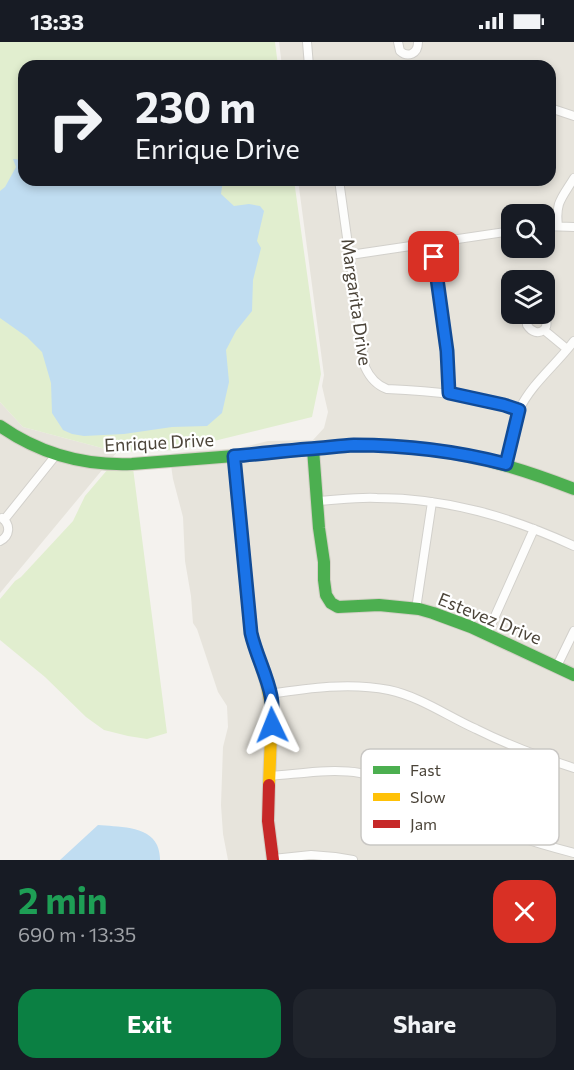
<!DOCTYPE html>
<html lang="en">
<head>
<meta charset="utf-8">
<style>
  body { margin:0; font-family:Commissioner,sans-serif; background:#20242c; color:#f1f3f6; height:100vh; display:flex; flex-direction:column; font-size:22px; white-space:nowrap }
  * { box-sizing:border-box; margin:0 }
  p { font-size:20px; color:#9ea1a6 }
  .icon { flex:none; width:33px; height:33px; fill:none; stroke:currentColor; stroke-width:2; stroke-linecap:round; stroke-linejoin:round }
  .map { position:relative; height:818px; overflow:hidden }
  .details { display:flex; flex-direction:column; background:#171b24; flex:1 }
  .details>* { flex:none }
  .hud { position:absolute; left:18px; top:18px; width:538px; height:126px; border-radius:18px; box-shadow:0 3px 9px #0003; background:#171b24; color:#f1f3f6; overflow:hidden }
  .controls { position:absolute; left:501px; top:162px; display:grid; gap:12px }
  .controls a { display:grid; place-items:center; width:54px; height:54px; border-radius:12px; background:#171b24; box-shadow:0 3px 9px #0003; font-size:30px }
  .pin { position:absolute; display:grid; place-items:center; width:51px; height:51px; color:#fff; margin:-26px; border-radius:12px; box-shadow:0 3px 9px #0006 }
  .me { position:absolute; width:66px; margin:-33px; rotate:358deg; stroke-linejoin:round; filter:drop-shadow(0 0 4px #0008) }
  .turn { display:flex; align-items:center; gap:21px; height:126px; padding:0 18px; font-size:27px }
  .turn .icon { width:78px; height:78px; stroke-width:2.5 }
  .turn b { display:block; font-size:42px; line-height:51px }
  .round { display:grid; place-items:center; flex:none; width:63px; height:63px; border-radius:18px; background:#20242c }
  .overview { display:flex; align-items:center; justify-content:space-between; height:102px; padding:0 18px }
  h1 { font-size:36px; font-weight:700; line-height:45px; color:#1e9e55 }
  .action { display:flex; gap:12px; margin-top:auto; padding:12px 18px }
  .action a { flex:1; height:69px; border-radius:18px; background:#0b8043; color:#fff; font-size:24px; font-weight:700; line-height:69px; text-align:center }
  .action a+a { background:#20242c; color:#f1f3f6 }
  .status { display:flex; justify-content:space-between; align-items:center; height:42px; padding:0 30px; background:#171b24; direction:ltr }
  .status svg { height:16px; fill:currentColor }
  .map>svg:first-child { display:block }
</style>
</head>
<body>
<div class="status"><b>13:33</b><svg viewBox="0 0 49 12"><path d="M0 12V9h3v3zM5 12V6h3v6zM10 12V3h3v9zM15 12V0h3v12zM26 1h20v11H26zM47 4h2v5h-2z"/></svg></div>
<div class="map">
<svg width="574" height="818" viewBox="0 0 574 818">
  <rect width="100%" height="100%" fill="#f4f2ee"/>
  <path fill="#e7e4dc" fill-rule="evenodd" d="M 279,0 L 574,0 L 574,442 L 448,405 L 170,414 L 170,412 L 184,410 L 240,406 L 268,399 L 313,398 L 324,386 L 328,370 L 322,344 L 324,333 L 298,138 L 550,138 L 550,24 L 282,24 ZM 512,172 L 544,172 L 544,206 L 512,206 ZM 512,238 L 544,238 L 544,272 L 512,272 Z
    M 0,360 L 23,385 L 117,410 L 0,551 Z
    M 381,408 L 446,413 L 508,427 L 574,452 L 574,818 L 228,818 L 223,792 L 221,763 L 223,705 L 228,685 L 227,664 L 218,650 L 197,587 L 193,581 L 191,554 L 185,519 L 183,475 L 173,437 L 171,423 L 329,409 Z"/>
  <path fill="#e1eecf" d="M 0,0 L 275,0 L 278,24 L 24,24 L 24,138 L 294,138 L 321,332 L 312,375 L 177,408 L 117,410 L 23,385 L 0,360 Z
    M 133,426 L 167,691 L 147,697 L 128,694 L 104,688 L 86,675 L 45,635 L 0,598 L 0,557 L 15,539 L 21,535 L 73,479 L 85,454 L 108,427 Z"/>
  <path fill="#c0ddf1" d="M 13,117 L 24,118 L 24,138 L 223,138 L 221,152 L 234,164 L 249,162 L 260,164 L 264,169 L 257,199 L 261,206 L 253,238 L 252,269 L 236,289 L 226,308 L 229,340 L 222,371 L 207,384 L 172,385 L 124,392 L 84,394 L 72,392 L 63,388 L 52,371 L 51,341 L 42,310 L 27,295 L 0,276 L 0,149 L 5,145 L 16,125 Z
    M 98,783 C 116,785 148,783 157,803 C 159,807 160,814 160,818 L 60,818 Z"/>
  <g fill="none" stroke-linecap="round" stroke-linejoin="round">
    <g stroke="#d2d0cb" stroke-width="10">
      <path id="street" d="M 307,0 L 309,24
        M 398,0 L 400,9 C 408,16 418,12 418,0
        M 550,66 L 574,74
        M 339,138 L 365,325 C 370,336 376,343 387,347 C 432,349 476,353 519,368
        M 544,184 L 574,185
        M 558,184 C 555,160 562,156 574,136
        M 432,201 L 447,309 L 449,351
        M 350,213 L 512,189
        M 531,272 L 527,276 L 527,283 C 537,299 555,285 542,272
        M 544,288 L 567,307
        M 506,422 L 519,368 C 532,341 556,323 574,299
        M 317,459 C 337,458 357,455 377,456 C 447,456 511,475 574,504
        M 4,478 L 56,413
        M 0,499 C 10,494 11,483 2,476
        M 416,567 L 432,460
        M 487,592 L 534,487
        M 557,624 L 574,589
        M 270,652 C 309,646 350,640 389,648 C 421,655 447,674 476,687 C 508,703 540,715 574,726
        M 269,734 C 299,732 331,726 360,731 C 397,738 417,752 449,767 C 488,786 531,800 574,811
        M 273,817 L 311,813 L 335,815 L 353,818"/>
    </g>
    <g stroke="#d3cfc5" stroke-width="14">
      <path id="fast" d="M 0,384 C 40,412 83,424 132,422 C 179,418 226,415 273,411 C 319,406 364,400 410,405 C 467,410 521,426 574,447
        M 313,407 L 319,486 L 324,520 L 324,538 L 326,553 L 331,561 L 338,565 L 379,563 L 419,567 L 433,571 L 471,585 L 574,633"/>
    </g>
    <g stroke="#d3cfc5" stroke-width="14">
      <path id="slow" d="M 234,414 L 251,592 L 266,639 L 272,668 L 269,743"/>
    </g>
    <g stroke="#d3cfc5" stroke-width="14">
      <path id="jam" d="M 269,743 L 268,779 L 273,818"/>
    </g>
    <use href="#street" stroke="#fdfdfc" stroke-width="8"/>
    <use href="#fast" stroke="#4caf50" stroke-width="12"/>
    <use href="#slow" stroke="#ffc107" stroke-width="12"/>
    <use href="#jam" stroke="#c62828" stroke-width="12"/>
  </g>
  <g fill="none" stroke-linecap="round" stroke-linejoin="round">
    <g stroke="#114b97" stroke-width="15">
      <path id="route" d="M 272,683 C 272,673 273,664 271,654 C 267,633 256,613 251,591 L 234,414 C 259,412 283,409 308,407 C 323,406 339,404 354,403 C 406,403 456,409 506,422 L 519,368 L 504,363 L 449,351 L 447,309 L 434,215"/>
    </g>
    <use href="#route" stroke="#1a73e8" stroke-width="10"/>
  </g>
  <g text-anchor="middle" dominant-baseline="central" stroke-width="4.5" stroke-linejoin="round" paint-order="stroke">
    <g font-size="18" fill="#4b4439" stroke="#fff">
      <text transform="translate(357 260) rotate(82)">Margarita Drive</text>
      <text transform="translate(159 400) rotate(-3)">Enrique Drive</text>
      <text transform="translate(490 576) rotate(22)">Estevez Drive</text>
    </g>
  </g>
  <rect x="361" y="707" width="198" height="96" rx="9" fill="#fff" stroke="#c9c7c4" stroke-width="1.5"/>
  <rect x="373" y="724" width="27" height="8" fill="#4caf50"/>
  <rect x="373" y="751" width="27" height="8" fill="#ffc107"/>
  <rect x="373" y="778" width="27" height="8" fill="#c62828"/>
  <g font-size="16" fill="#4b4439">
    <text x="410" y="734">Fast</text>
    <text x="410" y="761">Slow</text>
    <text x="410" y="788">Jam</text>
  </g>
</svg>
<div class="controls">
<a><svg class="icon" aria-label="search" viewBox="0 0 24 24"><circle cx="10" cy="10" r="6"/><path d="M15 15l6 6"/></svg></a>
<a><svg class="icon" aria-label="layers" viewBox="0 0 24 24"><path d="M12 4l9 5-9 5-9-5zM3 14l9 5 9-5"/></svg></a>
</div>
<div class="pin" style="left:434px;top:215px;background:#d93025"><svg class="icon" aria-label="arrive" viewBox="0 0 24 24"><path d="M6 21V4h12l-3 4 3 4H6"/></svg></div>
<svg class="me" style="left:272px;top:683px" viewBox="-20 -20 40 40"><path d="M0-17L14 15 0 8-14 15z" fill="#1a73e8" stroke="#fff" stroke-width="4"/></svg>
<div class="hud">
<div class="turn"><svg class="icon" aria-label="right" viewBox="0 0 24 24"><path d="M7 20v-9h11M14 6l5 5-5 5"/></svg><div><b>230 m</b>Enrique Drive</div></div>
</div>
</div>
<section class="details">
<div class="overview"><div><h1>2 min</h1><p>690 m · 13:35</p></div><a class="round" style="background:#d93025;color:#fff"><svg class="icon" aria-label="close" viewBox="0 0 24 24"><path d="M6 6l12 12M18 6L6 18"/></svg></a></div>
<div class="action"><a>Exit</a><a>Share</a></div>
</section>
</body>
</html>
